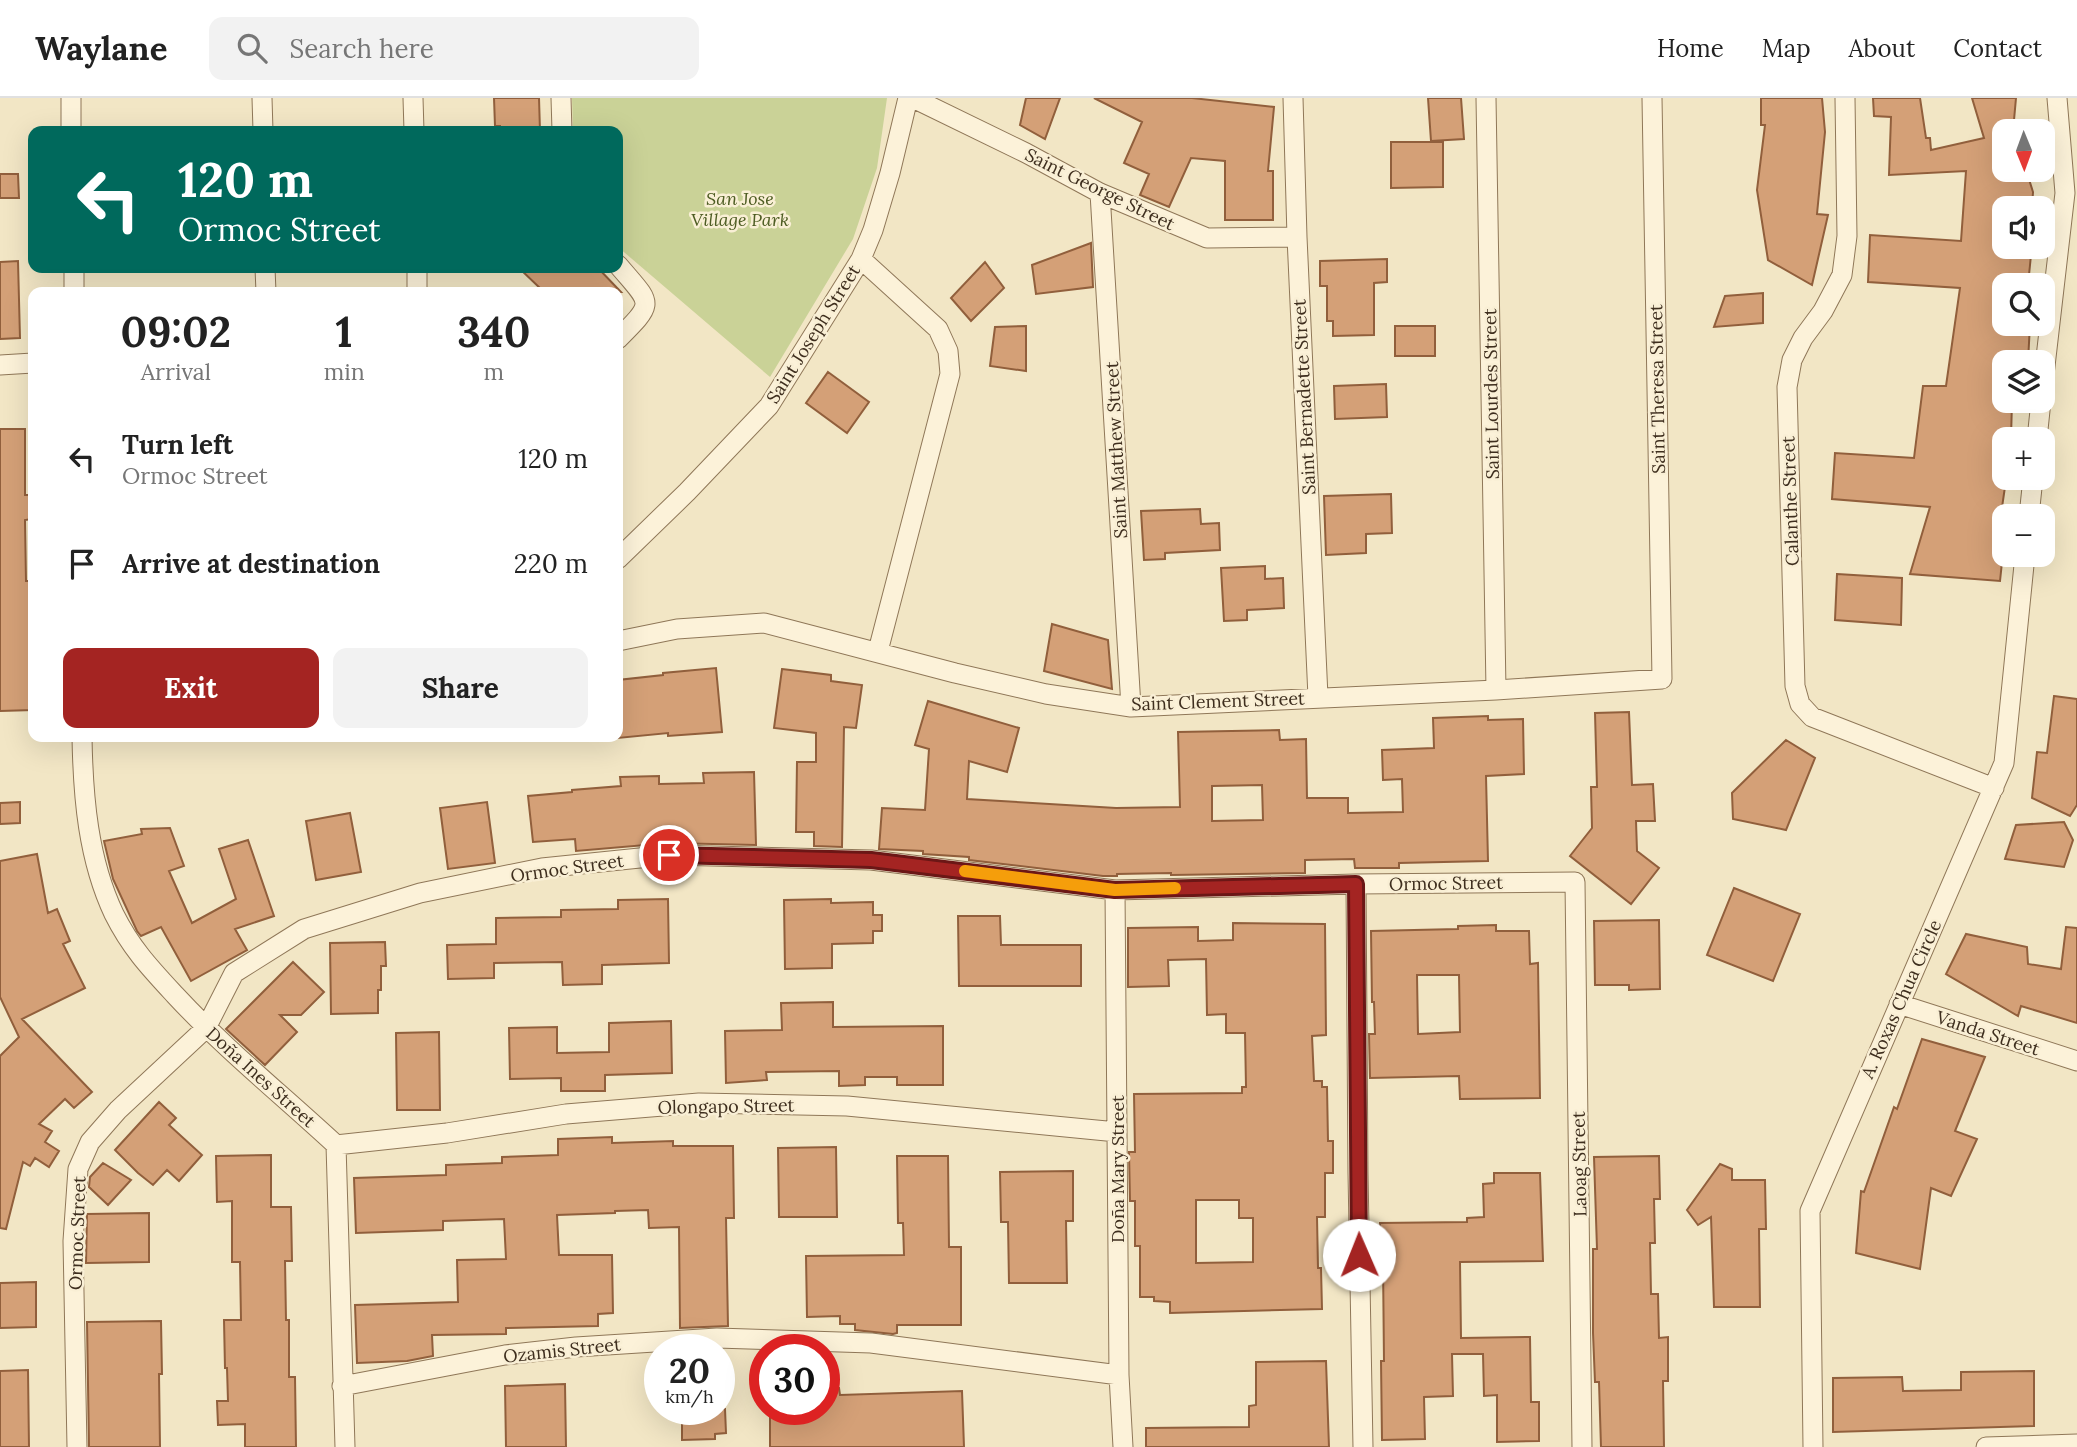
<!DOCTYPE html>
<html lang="en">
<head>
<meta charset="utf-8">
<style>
  body { margin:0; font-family:Lora,serif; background:#f2f2f2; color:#222; height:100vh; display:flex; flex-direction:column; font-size:26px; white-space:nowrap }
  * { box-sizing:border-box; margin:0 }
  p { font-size:23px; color:#767676 }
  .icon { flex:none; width:38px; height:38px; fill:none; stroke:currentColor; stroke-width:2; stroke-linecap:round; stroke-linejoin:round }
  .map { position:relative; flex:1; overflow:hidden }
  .sheet { position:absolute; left:28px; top:189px; width:595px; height:455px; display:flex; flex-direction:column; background:#fff; border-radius:14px; box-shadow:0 7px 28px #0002 }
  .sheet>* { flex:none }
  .top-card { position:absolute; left:28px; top:28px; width:595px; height:147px; border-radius:14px; box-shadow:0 7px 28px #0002; background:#00695c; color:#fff; overflow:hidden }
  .needle { width:46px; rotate:179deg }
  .controls { position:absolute; left:1992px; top:21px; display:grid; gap:14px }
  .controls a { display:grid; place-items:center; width:63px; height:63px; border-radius:14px; background:#fff; box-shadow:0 7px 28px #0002; font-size:35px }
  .speed { position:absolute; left:644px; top:1236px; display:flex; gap:14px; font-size:35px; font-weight:700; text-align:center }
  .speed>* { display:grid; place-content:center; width:91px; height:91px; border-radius:50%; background:#fff; box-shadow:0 7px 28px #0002; line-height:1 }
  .speed small { font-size:18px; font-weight:400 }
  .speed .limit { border:10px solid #d22; background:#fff; color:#111 }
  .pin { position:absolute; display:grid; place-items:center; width:60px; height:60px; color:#fff; margin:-30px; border:4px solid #fff; border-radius:50%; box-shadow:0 2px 7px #0007 }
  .me { position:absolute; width:77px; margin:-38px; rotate:359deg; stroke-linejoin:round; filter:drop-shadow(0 0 5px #0008) }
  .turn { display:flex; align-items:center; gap:24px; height:147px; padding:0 35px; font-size:32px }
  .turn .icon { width:91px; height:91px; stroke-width:2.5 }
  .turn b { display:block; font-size:49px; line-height:60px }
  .eta { display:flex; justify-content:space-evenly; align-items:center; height:119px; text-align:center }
  .eta b { font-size:42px; font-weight:800; line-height:49px }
  .action { display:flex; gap:14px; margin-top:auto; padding:14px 35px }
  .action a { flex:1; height:80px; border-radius:14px; background:#a42422; color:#fff; font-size:28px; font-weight:800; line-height:80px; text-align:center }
  .action a+a { background:#f2f2f2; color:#222 }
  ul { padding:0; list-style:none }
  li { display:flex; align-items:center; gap:21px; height:105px; padding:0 35px }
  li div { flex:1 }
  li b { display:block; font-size:26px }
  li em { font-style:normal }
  header { display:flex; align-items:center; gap:42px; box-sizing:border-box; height:98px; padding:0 35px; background:#fff; border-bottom:2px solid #e0e0e0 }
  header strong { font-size:33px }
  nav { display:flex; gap:38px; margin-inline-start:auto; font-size:24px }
  .search { width:490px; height:63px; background:#f2f2f2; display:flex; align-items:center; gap:18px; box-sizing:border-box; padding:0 24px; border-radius:14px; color:#767676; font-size:26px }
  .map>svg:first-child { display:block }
</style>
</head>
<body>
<header>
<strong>Waylane</strong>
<div class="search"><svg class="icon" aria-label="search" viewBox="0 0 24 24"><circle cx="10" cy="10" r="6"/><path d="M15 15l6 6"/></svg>Search here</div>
<nav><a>Home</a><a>Map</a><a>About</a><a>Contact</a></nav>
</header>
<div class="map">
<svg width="2077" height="1349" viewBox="0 0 2077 1349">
  <rect width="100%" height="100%" fill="#f2e6c5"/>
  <path fill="#cad297" d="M 572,0 L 887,0 L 877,70 L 853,141 L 770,279 L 618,149 L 618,33 L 573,33 Z"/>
  <path fill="#d4a077" stroke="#915f3c" stroke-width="2" fill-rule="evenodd" d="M 494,0 L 539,0 L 540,33 L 500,33 L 500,28 L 495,28 Z
    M 1026,0 L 1060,0 L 1045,41 L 1020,27 Z
    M 1094,0 L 1192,0 L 1274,9 L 1268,73 L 1273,73 L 1273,122 L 1225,122 L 1225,63 L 1191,60 L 1169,109 L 1140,97 L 1149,76 L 1124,65 L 1142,24 Z
    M 1428,0 L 1461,0 L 1464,41 L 1431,43 Z
    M 1761,0 L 1822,0 L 1825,34 L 1817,116 L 1828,117 L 1812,187 L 1768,162 L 1757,92 L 1765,27 L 1761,27 Z
    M 1873,0 L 1920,0 L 1926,40 L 1930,40 L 1931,52 L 1984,40 L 1972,0 L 2016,0 L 2013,33 L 2004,33 L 2004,72 L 2026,72 L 2033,94 L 2032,110 L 2004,110 L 2004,155 L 2031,157 L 2028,187 L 2004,187 L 2004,226 L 2030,226 L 2028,264 L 2004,264 L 2004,303 L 2012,303 L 2011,341 L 2004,341 L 2004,380 L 2006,382 L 1999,430 L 2004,445 L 2000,483 L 1910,476 L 1930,409 L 1832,401 L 1835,355 L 1914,360 L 1923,288 L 1946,288 L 1960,190 L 1868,184 L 1870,137 L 1961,143 L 1966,73 L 1889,77 L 1891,19 L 1874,18 Z
    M 1391,44 L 1443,44 L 1443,89 L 1391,90 Z
    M 0,76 L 18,76 L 19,100 L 0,100 Z
    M 1091,145 L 1093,189 L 1036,196 L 1032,167 Z
    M 1387,161 L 1387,184 L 1374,185 L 1374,237 L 1333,238 L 1333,223 L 1327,223 L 1327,188 L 1320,188 L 1320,163 Z
    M 18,163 L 20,240 L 0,241 L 0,164 Z
    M 985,164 L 1004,190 L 971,223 L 951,200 Z
    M 519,170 L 598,170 L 621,194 L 544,194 Z
    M 1763,195 L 1763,225 L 1714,229 L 1725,198 Z
    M 1026,228 L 1026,273 L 990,268 L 995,229 Z
    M 1395,228 L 1435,228 L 1435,258 L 1395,258 Z
    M 828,274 L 869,304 L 847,335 L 806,305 Z
    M 1386,286 L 1387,319 L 1335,321 L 1334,288 Z
    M 0,331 L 25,331 L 25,397 L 32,397 L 32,421 L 25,422 L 26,483 L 33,483 L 33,612 L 0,613 Z
    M 1391,396 L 1392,435 L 1366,436 L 1366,455 L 1326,457 L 1324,398 Z
    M 1200,411 L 1201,426 L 1219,425 L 1220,452 L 1165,455 L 1165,461 L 1144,462 L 1141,413 Z
    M 1265,468 L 1265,481 L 1283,480 L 1284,510 L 1247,512 L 1247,522 L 1224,523 L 1221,470 Z
    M 1837,476 L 1902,480 L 1901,527 L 1835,522 Z
    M 1052,526 L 1108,542 L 1112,591 L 1044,573 Z
    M 716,570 L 722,634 L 668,638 L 668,635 L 618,640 L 618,582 L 663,577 L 663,575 Z
    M 782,571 L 831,577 L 831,583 L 862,587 L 856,630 L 844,629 L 842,749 L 814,748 L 814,734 L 796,734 L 797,664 L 816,664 L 816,635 L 774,630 Z
    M 2054,598 L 2077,601 L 2077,707 L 2070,718 L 2032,700 L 2037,654 L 2047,655 Z
    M 928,603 L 1019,630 L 1007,674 L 969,663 L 967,701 L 1116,710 L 1180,709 L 1178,634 L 1279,632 L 1280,642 L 1306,641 L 1307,700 L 1348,700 L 1348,715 L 1403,714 L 1402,681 L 1383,682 L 1382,652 L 1434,650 L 1433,620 L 1488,618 L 1488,622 L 1523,621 L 1524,676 L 1486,678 L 1488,763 L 1399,765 L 1399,770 L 1355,770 L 1354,761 L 1305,762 L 1305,775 L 1171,777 L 1171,775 L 1117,776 L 1117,778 L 1103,778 L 969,762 L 969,759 L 923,756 L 923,753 L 879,751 L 882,710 L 925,712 L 929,651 L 915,647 ZM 1262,687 L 1263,722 L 1212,723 L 1212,688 Z
    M 1629,614 L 1632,687 L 1653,686 L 1655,723 L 1636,723 L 1637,753 L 1659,770 L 1631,806 L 1570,758 L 1592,730 L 1591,689 L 1597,689 L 1595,615 Z
    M 1786,642 L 1815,660 L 1786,732 L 1733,721 L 1732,695 Z
    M 754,674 L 756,747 L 669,745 L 576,753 L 575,741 L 533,744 L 528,698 L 572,694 L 572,692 L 621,688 L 620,679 L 659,678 L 659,686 L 704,685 L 703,675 Z
    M 20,704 L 20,725 L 0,726 L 0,705 Z
    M 487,704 L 495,765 L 448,771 L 440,710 Z
    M 350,715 L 361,774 L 316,782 L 306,723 Z
    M 2064,724 L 2073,742 L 2064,769 L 2005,761 L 2016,727 Z
    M 170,730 L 184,768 L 169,773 L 192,825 L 236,801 L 219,751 L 248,742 L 274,818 L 235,831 L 247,852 L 191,883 L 161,829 L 141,838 L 137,833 L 113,781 L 104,743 L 142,736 L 141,731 Z
    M 37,756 L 48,815 L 57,811 L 70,843 L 63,846 L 85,890 L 22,921 L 92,994 L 74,1010 L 65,1001 L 39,1026 L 52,1033 L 45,1044 L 59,1053 L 49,1069 L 35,1060 L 30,1068 L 23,1064 L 6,1131 L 0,1130 L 0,958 L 19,939 L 0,899 L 0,763 Z
    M 1734,790 L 1800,816 L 1773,883 L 1707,857 Z
    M 668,801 L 669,865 L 602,867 L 602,886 L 563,887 L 562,864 L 494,865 L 494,880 L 448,881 L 447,847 L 496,846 L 496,820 L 561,819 L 561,812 L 618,811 L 618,802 Z
    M 831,801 L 831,805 L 873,804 L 873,817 L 882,817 L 882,833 L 873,833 L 873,845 L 832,846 L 832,870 L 785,871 L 784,802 Z
    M 958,818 L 1000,818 L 1001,847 L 1081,847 L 1081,888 L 959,888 Z
    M 1659,822 L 1660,891 L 1629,892 L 1629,887 L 1595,887 L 1594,823 Z
    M 1233,825 L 1325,826 L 1326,937 L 1312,938 L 1314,983 L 1322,983 L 1322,989 L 1327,989 L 1328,1043 L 1333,1043 L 1333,1075 L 1325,1075 L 1325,1119 L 1317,1119 L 1318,1170 L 1321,1170 L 1322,1211 L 1170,1215 L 1170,1204 L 1154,1203 L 1154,1199 L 1140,1199 L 1140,1148 L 1135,1148 L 1135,1103 L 1130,1103 L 1129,1054 L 1135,1054 L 1134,996 L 1242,995 L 1242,989 L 1246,989 L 1245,935 L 1226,935 L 1226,916 L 1207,917 L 1206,861 L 1168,862 L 1169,888 L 1128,889 L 1128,830 L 1198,829 L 1198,843 L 1233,842 ZM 1196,1102 L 1239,1102 L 1239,1120 L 1253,1120 L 1253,1164 L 1196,1165 Z
    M 1496,827 L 1496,833 L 1529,833 L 1530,866 L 1538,865 L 1540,1000 L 1460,1001 L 1459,978 L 1370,980 L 1369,936 L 1375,936 L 1374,904 L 1372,904 L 1371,833 L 1458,831 L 1458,828 ZM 1417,877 L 1459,877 L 1460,934 L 1418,936 Z
    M 2066,829 L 2077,830 L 2077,925 L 2021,908 L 2018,918 L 1946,876 L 1966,836 L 2027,849 L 2028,866 L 2061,871 Z
    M 385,844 L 386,868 L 381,868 L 381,892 L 378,892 L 378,915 L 331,916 L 330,845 Z
    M 293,864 L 324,894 L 301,917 L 280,917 L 297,934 L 265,967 L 226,931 Z
    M 833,904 L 833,929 L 943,928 L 943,987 L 897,987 L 897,979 L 865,979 L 865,987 L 839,988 L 839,973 L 766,974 L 767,982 L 726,985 L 725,933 L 782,932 L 781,905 Z
    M 671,923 L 672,975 L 605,977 L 605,993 L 561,993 L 561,980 L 510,981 L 509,930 L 557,929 L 557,955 L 609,954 L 609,925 Z
    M 439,934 L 440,1012 L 397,1012 L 396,935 Z
    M 1922,941 L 1985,959 L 1955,1033 L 1977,1041 L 1951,1098 L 1931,1090 L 1920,1171 L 1856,1155 L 1861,1093 L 1864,1094 L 1894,1009 L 1897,1011 Z
    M 159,1004 L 176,1020 L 169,1027 L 202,1057 L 179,1083 L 167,1072 L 153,1087 L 138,1075 L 115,1052 Z
    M 612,1039 L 612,1045 L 673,1043 L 673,1048 L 733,1048 L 734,1120 L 726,1120 L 728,1228 L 680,1230 L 679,1129 L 649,1130 L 648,1112 L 615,1113 L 615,1115 L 557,1117 L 559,1157 L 612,1157 L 613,1215 L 598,1216 L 598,1228 L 506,1230 L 506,1236 L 432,1237 L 433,1258 L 407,1263 L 357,1265 L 355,1207 L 458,1204 L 457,1162 L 506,1161 L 504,1121 L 443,1123 L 443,1132 L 356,1135 L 354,1080 L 446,1077 L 446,1067 L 502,1065 L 502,1059 L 558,1057 L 558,1041 Z
    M 836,1049 L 837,1119 L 779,1119 L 778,1050 Z
    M 271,1057 L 271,1109 L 291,1109 L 292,1163 L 285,1163 L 286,1222 L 289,1222 L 289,1279 L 295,1279 L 296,1349 L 245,1349 L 245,1326 L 218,1327 L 217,1303 L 228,1303 L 227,1270 L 225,1270 L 224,1222 L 241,1222 L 240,1164 L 232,1164 L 232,1103 L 217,1104 L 216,1058 Z
    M 897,1058 L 948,1058 L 949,1149 L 961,1149 L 961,1227 L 897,1227 L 897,1235 L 893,1236 L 855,1232 L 855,1226 L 840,1226 L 840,1218 L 807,1219 L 806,1158 L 904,1157 L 903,1125 L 898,1125 Z
    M 1659,1058 L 1660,1101 L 1654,1101 L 1655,1145 L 1650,1145 L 1651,1196 L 1658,1196 L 1659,1240 L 1668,1239 L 1668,1283 L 1663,1283 L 1664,1349 L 1601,1349 L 1599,1284 L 1595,1284 L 1593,1235 L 1593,1151 L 1597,1151 L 1594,1059 Z
    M 103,1065 L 131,1082 L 108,1107 L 89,1089 L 90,1079 Z
    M 1720,1066 L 1732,1071 L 1732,1082 L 1765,1082 L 1766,1131 L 1759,1131 L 1760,1209 L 1714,1209 L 1711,1119 L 1698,1127 L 1687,1112 Z
    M 1073,1073 L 1073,1123 L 1066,1123 L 1067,1185 L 1009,1185 L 1008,1124 L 1001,1124 L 1000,1074 Z
    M 1494,1075 L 1540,1075 L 1543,1163 L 1460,1164 L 1461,1240 L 1530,1239 L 1531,1304 L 1539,1304 L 1539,1343 L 1497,1344 L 1497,1297 L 1484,1298 L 1483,1256 L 1452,1256 L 1453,1298 L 1424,1299 L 1425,1341 L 1382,1342 L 1381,1263 L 1384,1263 L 1383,1165 L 1381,1165 L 1380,1125 L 1467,1124 L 1467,1120 L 1484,1119 L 1483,1086 L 1494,1085 Z
    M 149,1115 L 149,1164 L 86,1165 L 87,1116 Z
    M 36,1184 L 36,1229 L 0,1230 L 0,1185 Z
    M 161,1223 L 162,1276 L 159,1276 L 160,1349 L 89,1349 L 87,1224 Z
    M 1326,1263 L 1329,1349 L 1146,1349 L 1146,1330 L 1249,1329 L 1249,1308 L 1256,1307 L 1256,1264 Z
    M 28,1272 L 29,1349 L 0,1349 L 0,1273 Z
    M 2034,1273 L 2034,1328 L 1833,1334 L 1833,1280 L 1902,1279 L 1903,1293 L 1961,1292 L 1961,1274 Z
    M 565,1286 L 566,1349 L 506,1349 L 505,1288 Z
    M 824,1290 L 839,1290 L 840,1297 L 962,1293 L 964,1349 L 770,1349 L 770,1311 L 824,1311 Z
    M 682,1311 L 725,1311 L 726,1335 L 715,1336 L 715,1341 L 682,1342 Z"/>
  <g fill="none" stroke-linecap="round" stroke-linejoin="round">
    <g stroke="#8f7758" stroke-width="21">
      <path id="minor" d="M 71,0 L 71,33
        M 262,0 L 263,33
        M 413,0 L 414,33
        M 561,0 L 562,33
        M 913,0 L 1026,55 L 1100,95 L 1207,140 L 1297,139
        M 1293,0 L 1297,139 L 1318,599
        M 1486,0 L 1496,592
        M 1845,0 L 1847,138 L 1842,177 L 1823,213 L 1803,240 L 1792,262 L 1787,289 L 1795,588 L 1800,606 L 1812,619 L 1994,690
        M 1100,95 L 1131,609
        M 861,161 L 938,231 L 948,253 L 950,276 L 878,553
        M 618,167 C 652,207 656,203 618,241
        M 74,170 L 74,194
        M 265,170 L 266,194
        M 417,170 L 417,194
        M 0,267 L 33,265
        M 2042,294 L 2065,95 L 2057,0
        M 2037,341 L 2041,303
        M 2029,418 L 2033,380
        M 618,461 L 687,394 L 769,308 L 861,161 L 873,132 L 890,75 L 908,0
        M 618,543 L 677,531 L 764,525 L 955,575 L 1046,596 L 1131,609 L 1496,592 L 1662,581 L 1652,0
        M 82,639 C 83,699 88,761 114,816 C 131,850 150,870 175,897 C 225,951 282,997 336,1047 L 345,1349
        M 1356,786 L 1358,1075 L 1363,1349
        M 1115,792 L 1119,1277 L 1123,1349
        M 1899,906 L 2077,963
        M 336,1047 L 447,1035 L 566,1016 L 699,1005 L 847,1008 L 1117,1034
        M 342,1288 L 505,1257 L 576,1249 L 717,1240 L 871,1245 L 1119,1277
        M 77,1349 L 73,1143 L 78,1071 L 90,1044 L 118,1012 L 206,930 L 234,875 L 304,831 L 420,795 L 542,770 L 669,757 L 871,762 L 1115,792 L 1356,786 L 1575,784 L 1582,1349
        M 1813,1349 L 1810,1113 L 2004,665 L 2025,457
        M 1986,1349 L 2077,1346"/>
    </g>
    <use href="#minor" stroke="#fcf2d9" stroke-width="19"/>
  </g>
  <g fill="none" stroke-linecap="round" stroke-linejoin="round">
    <g stroke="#6b1716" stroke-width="18">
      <path id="route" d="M 669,757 L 871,762 L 1115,792 L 1356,786 L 1359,1157"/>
    </g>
    <use href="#route" stroke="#a42422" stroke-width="12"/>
    <path stroke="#f59e0b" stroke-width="12" d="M 965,773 L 1115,792 L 1175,790"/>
  </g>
  <g text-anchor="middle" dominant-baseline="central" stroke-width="5" stroke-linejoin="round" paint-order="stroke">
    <g font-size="18" fill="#3e2e1e" stroke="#f9efd5">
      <text transform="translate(1100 91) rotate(26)">Saint George Street</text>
      <text transform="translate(813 236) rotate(-58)">Saint Joseph Street</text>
      <text transform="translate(1657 291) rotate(-91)">Saint Theresa Street</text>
      <text transform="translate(1491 296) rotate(-91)">Saint Lourdes Street</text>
      <text transform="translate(1304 299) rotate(-93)">Saint Bernadette Street</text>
      <text transform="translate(1116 352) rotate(-93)">Saint Matthew Street</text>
      <text transform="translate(1790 403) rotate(-92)">Calanthe Street</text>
      <text transform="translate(1218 603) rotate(-2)">Saint Clement Street</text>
      <text transform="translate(567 770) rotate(-8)">Ormoc Street</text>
      <text transform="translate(1446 785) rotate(-1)">Ormoc Street</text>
      <text transform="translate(1901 901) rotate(-66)">A. Roxas Chua Circle</text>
      <text transform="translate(1988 935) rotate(18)">Vanda Street</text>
      <text transform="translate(261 979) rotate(42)">Doña Ines Street</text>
      <text transform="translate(726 1008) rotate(-1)">Olongapo Street</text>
      <text transform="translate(1579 1066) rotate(-91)">Laoag Street</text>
      <text transform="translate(1117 1071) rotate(-90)">Doña Mary Street</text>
      <text transform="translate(77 1135) rotate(-88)">Ormoc Street</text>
      <text transform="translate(562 1252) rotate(-6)">Ozamis Street</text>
    </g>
    <g font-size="18" font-style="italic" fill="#4d5c22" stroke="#f9efd5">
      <text x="740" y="100">San Jose<tspan x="740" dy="21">Village Park</tspan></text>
    </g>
  </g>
</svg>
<div class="controls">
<a><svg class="needle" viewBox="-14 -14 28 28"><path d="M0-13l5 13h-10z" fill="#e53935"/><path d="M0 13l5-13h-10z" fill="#767676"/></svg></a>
<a><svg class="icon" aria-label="sound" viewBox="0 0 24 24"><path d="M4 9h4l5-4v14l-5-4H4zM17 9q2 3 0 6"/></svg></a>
<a><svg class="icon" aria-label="search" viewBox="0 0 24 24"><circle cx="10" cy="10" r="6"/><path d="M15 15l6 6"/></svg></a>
<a><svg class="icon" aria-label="layers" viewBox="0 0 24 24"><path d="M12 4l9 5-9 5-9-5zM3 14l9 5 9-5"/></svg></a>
<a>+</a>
<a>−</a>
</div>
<div class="speed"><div>20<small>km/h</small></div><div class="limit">30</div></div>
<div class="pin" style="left:669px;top:757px;background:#d93025"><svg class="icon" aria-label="arrive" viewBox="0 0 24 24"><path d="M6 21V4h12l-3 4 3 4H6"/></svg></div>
<svg class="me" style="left:1359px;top:1157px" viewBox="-20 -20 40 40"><circle r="19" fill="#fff"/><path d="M0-13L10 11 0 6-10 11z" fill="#a42422"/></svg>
<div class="top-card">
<div class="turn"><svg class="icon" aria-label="left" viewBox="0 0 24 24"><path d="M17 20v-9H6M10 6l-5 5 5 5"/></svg><div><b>120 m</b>Ormoc Street</div></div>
</div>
<section class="sheet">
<div class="eta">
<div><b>09:02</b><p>Arrival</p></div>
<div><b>1</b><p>min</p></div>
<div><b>340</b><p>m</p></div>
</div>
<ul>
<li><svg class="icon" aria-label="left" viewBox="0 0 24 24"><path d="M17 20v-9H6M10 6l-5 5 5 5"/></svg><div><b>Turn left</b><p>Ormoc Street</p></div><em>120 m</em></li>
<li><svg class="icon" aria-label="arrive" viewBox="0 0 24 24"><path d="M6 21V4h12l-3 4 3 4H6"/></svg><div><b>Arrive at destination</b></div><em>220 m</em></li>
</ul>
<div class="action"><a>Exit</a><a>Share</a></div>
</section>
</div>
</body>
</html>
